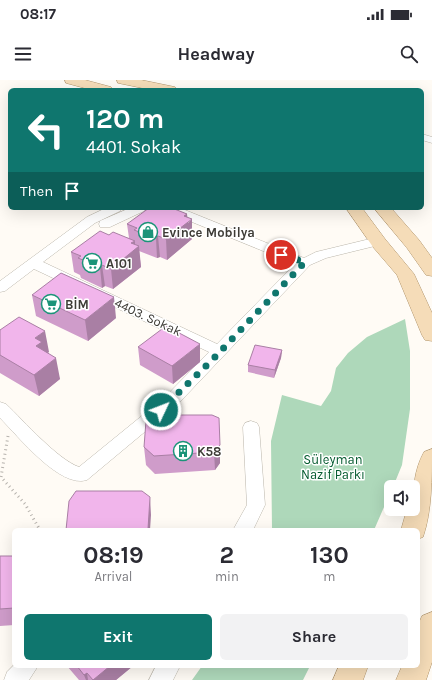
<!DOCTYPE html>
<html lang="en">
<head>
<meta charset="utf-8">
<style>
  body { margin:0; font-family:Karla,sans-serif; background:#f2f2f3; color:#2b2b33; height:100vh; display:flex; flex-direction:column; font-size:15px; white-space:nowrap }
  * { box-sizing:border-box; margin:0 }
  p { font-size:13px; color:#7c7c81 }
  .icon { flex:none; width:22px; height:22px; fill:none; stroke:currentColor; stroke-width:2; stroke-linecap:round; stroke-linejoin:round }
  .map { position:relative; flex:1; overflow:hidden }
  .drawer { position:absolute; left:12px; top:448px; width:408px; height:140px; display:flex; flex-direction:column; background:#fff; border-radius:6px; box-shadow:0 4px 16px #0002 }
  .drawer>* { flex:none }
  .hud { position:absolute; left:8px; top:8px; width:416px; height:122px; border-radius:6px; box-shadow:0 4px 16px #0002; background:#0f766e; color:#fff; overflow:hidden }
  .fabs { position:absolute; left:384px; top:400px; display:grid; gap:8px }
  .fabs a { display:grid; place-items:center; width:36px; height:36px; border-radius:6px; background:#fff; box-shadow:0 4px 16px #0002; font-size:20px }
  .pin { position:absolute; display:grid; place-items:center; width:34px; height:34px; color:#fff; margin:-17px; border:2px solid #fff; border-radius:50%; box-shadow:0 1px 4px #0007 }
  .me { position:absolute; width:44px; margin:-22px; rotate:47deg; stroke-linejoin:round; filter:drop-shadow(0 0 3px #0008) }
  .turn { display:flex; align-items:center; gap:14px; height:84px; padding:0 12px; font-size:18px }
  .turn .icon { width:52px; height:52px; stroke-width:2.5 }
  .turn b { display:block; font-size:28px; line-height:34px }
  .then { display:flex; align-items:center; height:38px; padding:0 12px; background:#0003; gap:8px; font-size:15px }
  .eta { display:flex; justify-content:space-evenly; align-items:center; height:68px; text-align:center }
  .eta b { font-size:24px; font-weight:700; line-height:28px }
  .cta { display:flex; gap:8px; margin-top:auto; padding:8px 12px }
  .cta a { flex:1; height:46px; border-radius:6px; background:#0f766e; color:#fff; font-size:16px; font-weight:700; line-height:46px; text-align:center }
  .cta a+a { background:#f2f2f3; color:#2b2b33 }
  .status { display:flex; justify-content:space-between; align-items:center; height:28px; padding:0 20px; background:#fff; direction:ltr }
  .status svg { height:11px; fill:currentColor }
  header { display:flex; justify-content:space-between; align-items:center; height:52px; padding:0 12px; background:#fff; font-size:18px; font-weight:700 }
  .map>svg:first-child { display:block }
</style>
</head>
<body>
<div class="status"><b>08:17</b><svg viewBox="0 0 49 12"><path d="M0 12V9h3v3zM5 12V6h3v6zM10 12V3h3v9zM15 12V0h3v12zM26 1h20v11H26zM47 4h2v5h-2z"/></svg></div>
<header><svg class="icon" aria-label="menu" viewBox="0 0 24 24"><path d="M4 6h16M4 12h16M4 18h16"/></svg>Headway<svg class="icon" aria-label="search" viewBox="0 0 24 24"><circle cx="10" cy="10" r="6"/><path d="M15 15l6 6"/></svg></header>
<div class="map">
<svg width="432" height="600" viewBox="0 0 432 600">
  <rect width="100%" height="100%" fill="#fffbf5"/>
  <path fill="#aed8ba" d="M 405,239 L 410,271 L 410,329 L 402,385 L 393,407 L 391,407 L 391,411 L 374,450 L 272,450 L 271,361 L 282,315 L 321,326 L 331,311 L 336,288 L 348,273 L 367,257 Z
    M 202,586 L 310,586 L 303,600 L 192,600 Z"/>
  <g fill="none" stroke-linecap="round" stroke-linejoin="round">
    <g stroke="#bbb6ab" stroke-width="1">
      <path id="minor" d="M 422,54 L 432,57 L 432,63 L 422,60 Z
        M 106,128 L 122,128 L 120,131 L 95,143 L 43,182 L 217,264 L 295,184 L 165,131 L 163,128 L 180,128 L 304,178 L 316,172 L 378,157 L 383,158 L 385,161 L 383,164 L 326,178 L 310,185 L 177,325 L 87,400 C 60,409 18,356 0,338 L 0,322 L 6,324 C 24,341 57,379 79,387 L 165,317 L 209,272 L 34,189 L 5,211 L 0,212 L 0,201 L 87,137 Z
        M 130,128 L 146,128 L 144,131 L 110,147 L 100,147 L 99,144 L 100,141 Z
        M 251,341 L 257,343 L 259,347 L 265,425 L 253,450 L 233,450 L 247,425 L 243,347 L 245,343 Z
        M 14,585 L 14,586 L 38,586 L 29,600 L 4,600 L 7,592 Z
        M 156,586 L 180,586 L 173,600 L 149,600 Z"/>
    </g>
    <g stroke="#b1956c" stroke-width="1">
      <path id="major" d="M 65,0 L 85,0 L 111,7 L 113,10 L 92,10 L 66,3 Z
        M 117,0 L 141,0 L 175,7 L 177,10 L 152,10 L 118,3 Z
        M 346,128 L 362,128 L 385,159 L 414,194 L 432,233 L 432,261 L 425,260 L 422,255 L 397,195 L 373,167 Z
        M 374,128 L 391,128 L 419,160 L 432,178 L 432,196 L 426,195 L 407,168 Z
        M 432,369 C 432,398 432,431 423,457 L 418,459 L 418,450 L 401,450 L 407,429 L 413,429 C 413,409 414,390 424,372 Z
        M 432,532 L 432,582 L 426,600 L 396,600 L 402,586 L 418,586 L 418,545 L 422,536 Z
        M 339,586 L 368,586 L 363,600 L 333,600 Z"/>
    </g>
    <path stroke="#b6b2ad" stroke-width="3" stroke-dasharray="1 3.5" stroke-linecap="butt" d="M 8,356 L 1,397 L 25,424 L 40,450"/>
    <use href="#minor" fill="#fff" fill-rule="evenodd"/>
    <use href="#major" fill="#f5dcb8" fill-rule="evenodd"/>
  </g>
  <path fill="#cf9cca" d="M 187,134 L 187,137 L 192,159 L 167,180 L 160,177 L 157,178 L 139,171 L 141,187 L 113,209 L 105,206 L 102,208 L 81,198 L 80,195 L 74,192 L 71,172 L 109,155 L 129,158 L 127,144 Z
    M 32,215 L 116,238 L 88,261 L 36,236 Z
    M 0,250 L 49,272 L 47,273 L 60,299 L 39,316 L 0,293 Z
    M 138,267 L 200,282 L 173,304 L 140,285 Z
    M 282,270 L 281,278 L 274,298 L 248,292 L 248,285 Z
    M 220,365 L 220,383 L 215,390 L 155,394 L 146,385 L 144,367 Z
    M 0,476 L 14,476 L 14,545 L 0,546 Z
    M 67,586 L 133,586 L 116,600 L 79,600 Z"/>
  <path fill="#a97fa4" d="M 187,134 L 188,143 L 192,139 L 192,159 L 167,180 L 166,159 L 184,136 Z
    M 158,156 L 160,177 L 157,178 L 156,158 Z
    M 135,161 L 135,169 L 139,166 L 141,187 L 113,209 L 111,189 L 131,163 Z
    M 102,185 L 105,206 L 102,208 L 100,187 Z
    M 114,217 L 116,238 L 88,261 L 85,240 Z
    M 45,251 L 49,272 L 45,275 L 36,266 L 35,258 Z
    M 200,264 L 200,282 L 173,304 L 172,286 Z
    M 282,270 L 281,278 L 274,298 L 275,290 Z
    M 56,278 L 60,299 L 39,316 L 34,295 Z
    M 220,365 L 220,383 L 215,390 L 214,372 Z
    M 150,417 L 151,435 L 150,450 L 147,450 Z
    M 110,586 L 133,586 L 116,600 L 93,600 Z
    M 87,593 L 88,600 L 86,600 L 84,595 Z"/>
  <path fill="#f1b5eb" stroke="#a97fa4" d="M 149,128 L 172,128 L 187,134 L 184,136 L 192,139 L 166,159 L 158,156 L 156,158 L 134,150 L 137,148 L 127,144 Z
    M 100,151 L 109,155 L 113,152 L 135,161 L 131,163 L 139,166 L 111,189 L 102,185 L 100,187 L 78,178 L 81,176 L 71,172 Z
    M 61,193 L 114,217 L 85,240 L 32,215 Z
    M 19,237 L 45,251 L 35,258 L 42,262 L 36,266 L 56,278 L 34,295 L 0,275 L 0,250 Z
    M 166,246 L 200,264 L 172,286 L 138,267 Z
    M 255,265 L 282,270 L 275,290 L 248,285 Z
    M 153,335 L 212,335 L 219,338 L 220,365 L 214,372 L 154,376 L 144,367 L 146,341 Z
    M 76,411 L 142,411 L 150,417 L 148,449 L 147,450 L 66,450 L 69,421 Z
    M 0,476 L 14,476 L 14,528 L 0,529 Z
    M 77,586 L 110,586 L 93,600 L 87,593 L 84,595 Z"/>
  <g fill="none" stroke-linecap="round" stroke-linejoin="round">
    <path stroke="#0f766e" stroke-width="7" stroke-dasharray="0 12.6" d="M 161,330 L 214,278 L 305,182 L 281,175"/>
  </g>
  <defs>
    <g id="shop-ring" transform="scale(1)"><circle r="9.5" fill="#fff" stroke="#1c9479" stroke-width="1.5"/><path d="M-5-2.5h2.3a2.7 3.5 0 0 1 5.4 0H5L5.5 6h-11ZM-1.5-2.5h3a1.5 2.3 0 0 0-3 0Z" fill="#1c9479"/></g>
    <g id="supermarket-ring" transform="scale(1)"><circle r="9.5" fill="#fff" stroke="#1c9479" stroke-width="1.5"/><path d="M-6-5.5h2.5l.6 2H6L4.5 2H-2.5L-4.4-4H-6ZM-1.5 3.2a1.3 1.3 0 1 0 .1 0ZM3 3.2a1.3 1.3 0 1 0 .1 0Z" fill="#1c9479"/></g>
    <g id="building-ring" transform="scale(1)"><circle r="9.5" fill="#fff" stroke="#1c9479" stroke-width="1.5"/><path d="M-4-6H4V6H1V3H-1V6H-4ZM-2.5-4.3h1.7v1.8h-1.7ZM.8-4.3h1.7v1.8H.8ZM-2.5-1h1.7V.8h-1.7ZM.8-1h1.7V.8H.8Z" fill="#1c9479"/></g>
  </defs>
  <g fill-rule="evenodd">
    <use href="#shop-ring" x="148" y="152"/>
    <use href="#supermarket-ring" x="92" y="183"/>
    <use href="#supermarket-ring" x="51" y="224"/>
    <use href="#building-ring" x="183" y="371"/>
  </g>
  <g text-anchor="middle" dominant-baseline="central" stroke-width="3" stroke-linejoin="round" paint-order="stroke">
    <g font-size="13" font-weight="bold" fill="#3e3c37" stroke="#fff" text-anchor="start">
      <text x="162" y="152">Evince Mobilya</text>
      <text x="106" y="183">A101</text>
      <text x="65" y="224">BİM</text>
      <text x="197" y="371">K58</text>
    </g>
    <g font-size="13" fill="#3e3c37" stroke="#fff">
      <text transform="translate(148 237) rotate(25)">4403. Sokak</text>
    </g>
    <g font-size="13" fill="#035a2e" stroke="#fff">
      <text x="333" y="379">Süleyman<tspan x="333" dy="15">Nazif Parkı</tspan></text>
    </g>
  </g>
</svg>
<div class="fabs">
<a><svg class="icon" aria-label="sound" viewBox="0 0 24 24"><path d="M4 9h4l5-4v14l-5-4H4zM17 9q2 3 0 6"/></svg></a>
</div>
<div class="pin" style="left:281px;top:175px;background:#d93025"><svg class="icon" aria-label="arrive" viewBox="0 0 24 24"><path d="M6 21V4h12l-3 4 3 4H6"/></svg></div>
<svg class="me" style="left:161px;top:330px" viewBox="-20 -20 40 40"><circle r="17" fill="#0f766e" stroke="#fff" stroke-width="3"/><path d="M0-11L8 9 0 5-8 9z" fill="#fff"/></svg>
<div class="hud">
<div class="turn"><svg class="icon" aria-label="left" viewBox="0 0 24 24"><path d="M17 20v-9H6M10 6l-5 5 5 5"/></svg><div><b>120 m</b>4401. Sokak</div></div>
<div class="then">Then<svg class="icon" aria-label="arrive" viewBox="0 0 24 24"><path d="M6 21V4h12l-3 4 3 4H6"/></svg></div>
</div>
<section class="drawer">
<div class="eta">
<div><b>08:19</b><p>Arrival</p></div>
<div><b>2</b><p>min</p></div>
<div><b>130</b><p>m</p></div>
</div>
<div class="cta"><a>Exit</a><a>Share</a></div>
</section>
</div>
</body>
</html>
